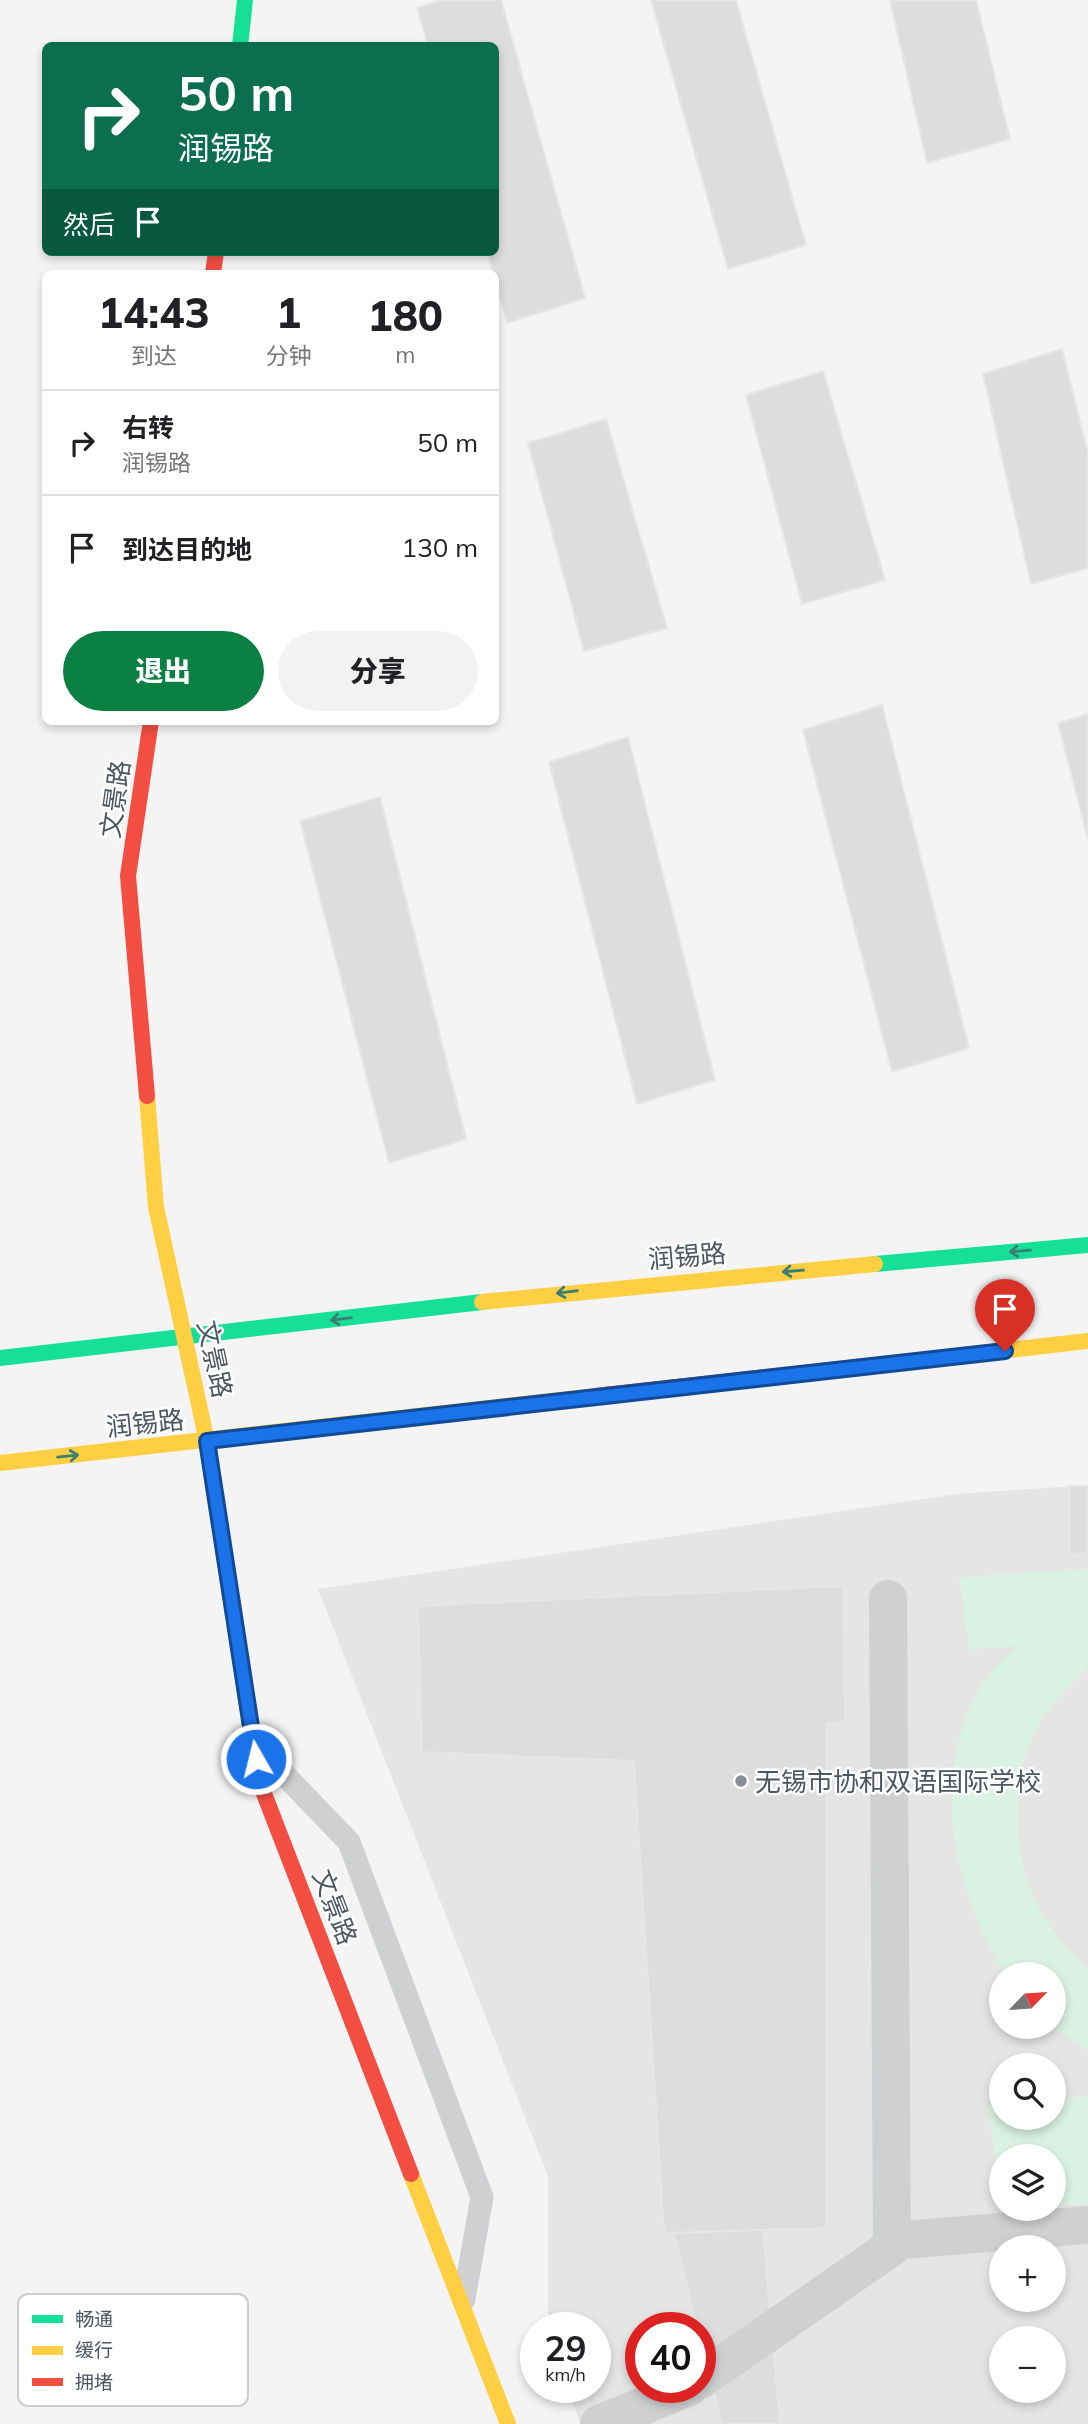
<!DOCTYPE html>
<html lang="zh">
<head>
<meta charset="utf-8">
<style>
  body { margin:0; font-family:Mulish,"Noto Sans SC",sans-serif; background:#f2f2f2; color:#202124; height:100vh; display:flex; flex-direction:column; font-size:26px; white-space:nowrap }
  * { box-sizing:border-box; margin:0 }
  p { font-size:23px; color:#757577 }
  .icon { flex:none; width:38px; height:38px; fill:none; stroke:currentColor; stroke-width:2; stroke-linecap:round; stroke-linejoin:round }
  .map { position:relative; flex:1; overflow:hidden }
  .details { position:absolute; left:42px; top:270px; width:457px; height:455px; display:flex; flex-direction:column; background:#fff; border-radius:10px; box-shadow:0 4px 10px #0003 }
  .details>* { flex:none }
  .hud { position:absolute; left:42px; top:42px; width:457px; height:214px; border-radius:10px; box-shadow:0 4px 10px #0003; background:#0b6e4f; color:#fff; overflow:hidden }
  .needle { width:46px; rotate:65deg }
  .buttons { position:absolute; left:989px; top:1962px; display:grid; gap:14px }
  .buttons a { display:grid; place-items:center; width:77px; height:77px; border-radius:50%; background:#fff; box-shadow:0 4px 10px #0003; font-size:35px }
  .speed { position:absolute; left:520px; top:2312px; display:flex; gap:14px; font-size:35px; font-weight:700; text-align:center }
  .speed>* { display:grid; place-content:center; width:91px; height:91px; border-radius:50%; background:#fff; box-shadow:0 4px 10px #0003; line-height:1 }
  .speed small { font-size:18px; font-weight:400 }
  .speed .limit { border:10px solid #d22; background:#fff; color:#111 }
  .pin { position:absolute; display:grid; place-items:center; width:60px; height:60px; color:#fff; margin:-72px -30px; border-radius:50% 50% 50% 0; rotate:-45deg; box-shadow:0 0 7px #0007 }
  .pin .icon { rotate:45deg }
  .me { position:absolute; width:77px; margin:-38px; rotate:352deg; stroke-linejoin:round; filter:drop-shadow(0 0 5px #0008) }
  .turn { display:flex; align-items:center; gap:24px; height:147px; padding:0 21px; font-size:32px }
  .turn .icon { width:91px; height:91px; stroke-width:2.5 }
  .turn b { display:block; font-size:49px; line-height:60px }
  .then { display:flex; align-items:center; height:66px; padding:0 21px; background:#0003; gap:14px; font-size:26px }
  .eta { display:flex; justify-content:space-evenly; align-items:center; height:119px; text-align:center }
  .eta b { font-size:42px; font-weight:800; line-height:49px }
  .action { display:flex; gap:14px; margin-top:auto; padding:14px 21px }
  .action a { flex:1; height:80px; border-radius:42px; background:#0b8043; color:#fff; font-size:28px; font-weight:800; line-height:80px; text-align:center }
  .action a+a { background:#f2f2f2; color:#202124 }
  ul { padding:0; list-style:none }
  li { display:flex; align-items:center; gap:21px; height:105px; padding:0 21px; border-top:2px solid #e0e0e0 }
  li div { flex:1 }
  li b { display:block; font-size:26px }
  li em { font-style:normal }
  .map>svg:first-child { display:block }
</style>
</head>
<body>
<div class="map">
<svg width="1088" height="2424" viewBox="0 0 1088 2424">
  <rect width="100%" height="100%" fill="#f4f4f4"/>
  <path fill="#e6e5e6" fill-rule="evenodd" d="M 1088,1485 L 1088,2424 L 581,2424 L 566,2387 L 595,2387 L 595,2328 L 548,2327 L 548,2176 L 318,1589 L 957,1494 ZM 1001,1974 L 1054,1974 L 1054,2026 L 1001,2026 ZM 1001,2065 L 1054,2065 L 1054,2118 L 1001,2118 ZM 1001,2156 L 1054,2156 L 1054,2208 L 1001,2208 ZM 1001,2247 L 1054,2247 L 1054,2300 L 1001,2300 ZM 640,2328 L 700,2328 L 700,2387 L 640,2387 ZM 1001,2338 L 1054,2338 L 1054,2390 L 1001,2390 Z"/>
  <path fill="#d9f2e3" d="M 1088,1569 L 1088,1667 C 1076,1680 1062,1692 1051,1706 C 1005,1764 1008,1865 1049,1925 C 1059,1941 1075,1955 1088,1969 L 1088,2050 L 1052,2027 L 1054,1974 L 1005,1974 C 952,1886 926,1770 987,1677 C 995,1666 1007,1656 1016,1647 L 969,1649 L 959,1577 Z
    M 1088,2096 L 1088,2203 L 1054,2206 L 1054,2156 L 1001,2156 L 1001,2203 L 988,2105 L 1001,2104 L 1001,2118 L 1054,2118 L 1054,2099 Z"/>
  <path fill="#ddddde" stroke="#e5e6e7" stroke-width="2" d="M 442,0 L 501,0 L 585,298 L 507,323 L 487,252 L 495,252 L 495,46 L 428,46 L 417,8 Z
    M 651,0 L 736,0 L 806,245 L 728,269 Z
    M 890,0 L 976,0 L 1010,139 L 927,163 Z
    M 1062,349 L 1088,454 L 1088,568 L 1031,584 L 983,374 Z
    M 823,371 L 885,580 L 802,604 L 746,395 Z
    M 606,419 L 667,628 L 584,651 L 528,443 Z
    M 882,705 L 969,1048 L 892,1072 L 803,730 Z
    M 1088,714 L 1088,839 L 1058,723 Z
    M 628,737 L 715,1080 L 637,1104 L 549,762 Z
    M 380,797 L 466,1139 L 389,1163 L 300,821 Z
    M 1070,1486 L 1088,1486 L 1088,1553 L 1070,1554 Z
    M 843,1586 L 845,1722 L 826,1724 L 826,2228 L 664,2233 L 634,1761 L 422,1752 L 418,1606 Z
    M 763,2230 L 780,2424 L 721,2424 L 700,2328 L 697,2328 L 674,2233 Z"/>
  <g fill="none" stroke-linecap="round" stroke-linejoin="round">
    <path stroke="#ced0d2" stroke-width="23" d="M 254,1743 L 349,1842 L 482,2197 L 464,2299"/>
    <path stroke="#ced0d2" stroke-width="38" d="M 888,1599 L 892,2246
      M 700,2380 L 902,2240 L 1088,2225
      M 599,2424 L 689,2387"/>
    <path stroke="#16e098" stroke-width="16" d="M 240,46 L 245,0
      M 875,1264 L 1088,1245
      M 0,1358 L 482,1302
      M 206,1437 L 258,1777 L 263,1791"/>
    <path stroke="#ffcf43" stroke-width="16" d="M 147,1096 L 156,1207 L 206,1437
      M 482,1302 L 875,1264
      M 894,1363 L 1088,1341
      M 0,1463 L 595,1396
      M 411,2174 L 508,2424"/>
    <path stroke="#f24e42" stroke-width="16" d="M 213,273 L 216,252
      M 147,1096 L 128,876 L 151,721
      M 595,1396 L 894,1363
      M 263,1791 L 411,2174"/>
  </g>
  <defs><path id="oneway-shaft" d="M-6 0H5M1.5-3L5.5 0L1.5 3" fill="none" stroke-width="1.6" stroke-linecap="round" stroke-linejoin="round" transform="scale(1.75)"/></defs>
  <g stroke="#3a7f72">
    <use href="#oneway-shaft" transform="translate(1020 1251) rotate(175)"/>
    <use href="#oneway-shaft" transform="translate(793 1271) rotate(175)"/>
    <use href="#oneway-shaft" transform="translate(567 1292) rotate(173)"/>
    <use href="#oneway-shaft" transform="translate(341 1319) rotate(173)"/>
    <use href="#oneway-shaft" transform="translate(68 1456) rotate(-6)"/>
  </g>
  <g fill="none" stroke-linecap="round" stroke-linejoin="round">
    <g stroke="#114b97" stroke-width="18">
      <path id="route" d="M 256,1759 L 207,1441 L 1005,1351"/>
    </g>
    <use href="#route" stroke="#1a73e8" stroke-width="12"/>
  </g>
  <circle fill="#868d94" stroke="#fff" stroke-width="2.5" cx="741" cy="1781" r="7"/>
  <g text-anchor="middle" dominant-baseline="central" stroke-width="5" stroke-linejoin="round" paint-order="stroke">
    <g font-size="26" fill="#4a5661" stroke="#fff">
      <text transform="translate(115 799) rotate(-82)">文景路</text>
      <text transform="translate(687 1256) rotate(-5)">润锡路</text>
      <text transform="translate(215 1359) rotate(78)">文景路</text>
      <text transform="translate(145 1423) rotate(-6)">润锡路</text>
      <text transform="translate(335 1907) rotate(69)">文景路</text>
    </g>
    <g font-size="26" fill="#4a5661" stroke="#fff" text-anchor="start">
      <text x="755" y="1781">无锡市协和双语国际学校</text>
    </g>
  </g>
  <rect x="18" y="2294" width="230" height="112" rx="10" fill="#fff" stroke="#c9ccd0" stroke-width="2"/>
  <rect x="32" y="2315" width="31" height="8" fill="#16e098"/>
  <rect x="32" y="2346" width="31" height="9" fill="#ffcf43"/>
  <rect x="32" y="2378" width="31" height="8" fill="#f24e42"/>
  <g font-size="19" fill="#4a5661">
    <text x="75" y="2326">畅通</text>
    <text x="75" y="2357">缓行</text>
    <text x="75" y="2389">拥堵</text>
  </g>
</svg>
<div class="buttons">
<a><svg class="needle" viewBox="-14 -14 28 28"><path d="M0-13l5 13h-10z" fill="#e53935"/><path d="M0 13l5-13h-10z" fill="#757577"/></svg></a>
<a><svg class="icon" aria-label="search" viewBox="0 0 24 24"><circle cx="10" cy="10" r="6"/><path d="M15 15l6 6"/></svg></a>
<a><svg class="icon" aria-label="layers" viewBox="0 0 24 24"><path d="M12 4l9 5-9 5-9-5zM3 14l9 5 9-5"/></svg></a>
<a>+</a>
<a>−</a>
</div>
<div class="speed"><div>29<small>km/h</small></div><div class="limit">40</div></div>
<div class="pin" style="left:1005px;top:1351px;background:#d93025"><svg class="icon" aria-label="arrive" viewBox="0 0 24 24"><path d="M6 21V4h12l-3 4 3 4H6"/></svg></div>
<svg class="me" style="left:256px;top:1759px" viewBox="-20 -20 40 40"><circle r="17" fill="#1a73e8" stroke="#fff" stroke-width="3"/><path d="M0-11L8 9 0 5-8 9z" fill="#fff"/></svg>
<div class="hud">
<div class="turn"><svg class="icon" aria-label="right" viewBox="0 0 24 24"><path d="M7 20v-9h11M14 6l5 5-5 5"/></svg><div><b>50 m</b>润锡路</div></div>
<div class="then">然后<svg class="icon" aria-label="arrive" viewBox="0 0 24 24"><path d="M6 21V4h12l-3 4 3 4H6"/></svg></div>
</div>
<section class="details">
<div class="eta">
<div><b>14:43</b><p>到达</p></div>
<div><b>1</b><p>分钟</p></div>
<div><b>180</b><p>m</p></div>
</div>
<ul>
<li><svg class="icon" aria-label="right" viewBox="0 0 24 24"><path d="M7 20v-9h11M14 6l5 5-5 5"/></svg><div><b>右转</b><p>润锡路</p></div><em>50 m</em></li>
<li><svg class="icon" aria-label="arrive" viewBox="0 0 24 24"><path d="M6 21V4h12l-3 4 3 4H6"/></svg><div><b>到达目的地</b></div><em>130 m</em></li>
</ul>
<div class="action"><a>退出</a><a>分享</a></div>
</section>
</div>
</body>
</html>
